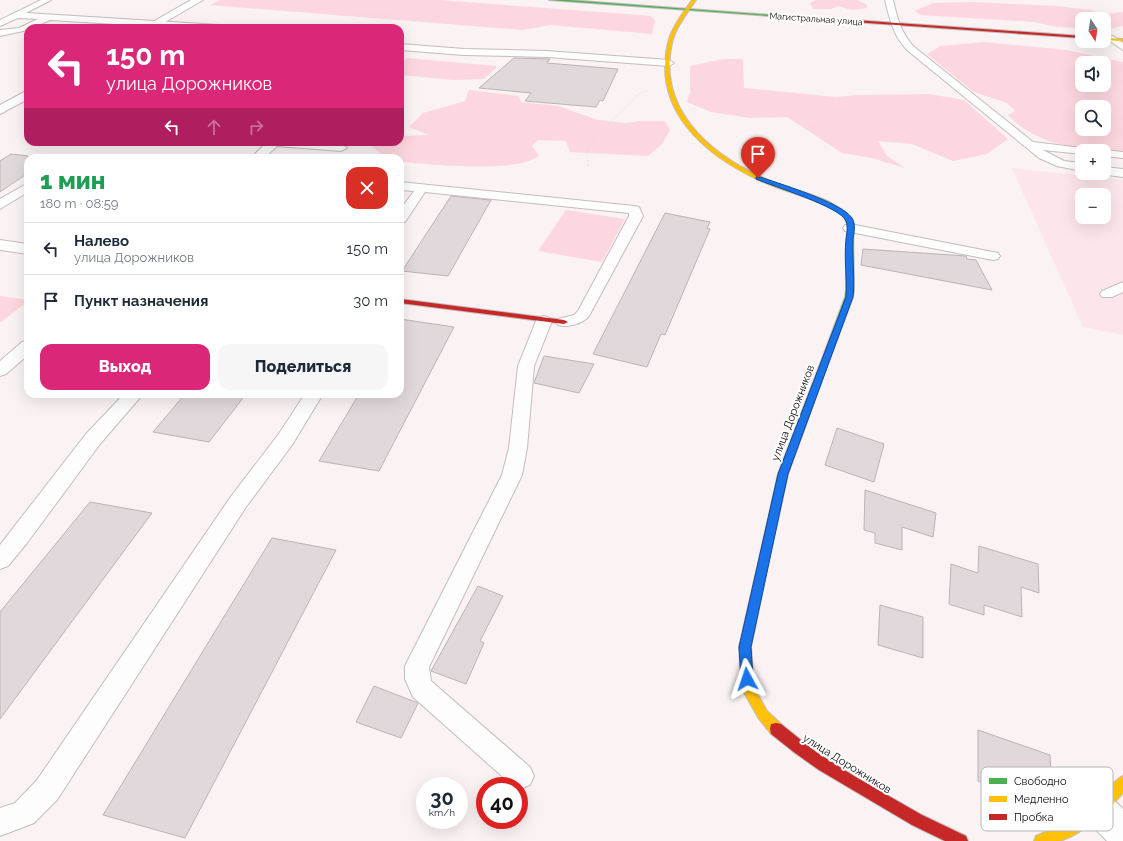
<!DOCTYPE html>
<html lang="ru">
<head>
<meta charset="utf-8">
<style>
  body { margin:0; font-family:Raleway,sans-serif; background:#f6f6f7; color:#1f2937; height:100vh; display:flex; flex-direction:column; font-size:15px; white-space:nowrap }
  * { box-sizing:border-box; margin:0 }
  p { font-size:13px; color:#747a83 }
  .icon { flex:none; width:22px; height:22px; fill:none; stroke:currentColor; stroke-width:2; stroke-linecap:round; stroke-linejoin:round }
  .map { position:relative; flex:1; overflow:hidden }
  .drawer { position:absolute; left:24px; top:154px; width:380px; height:244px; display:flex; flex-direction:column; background:#fff; border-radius:12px; box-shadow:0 4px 16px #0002 }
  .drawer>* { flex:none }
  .hud { position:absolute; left:24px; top:24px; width:380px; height:122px; border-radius:12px; box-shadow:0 4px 16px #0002; background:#db2777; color:#fff; overflow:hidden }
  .needle { width:26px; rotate:168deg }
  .buttons { position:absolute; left:1075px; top:12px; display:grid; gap:8px }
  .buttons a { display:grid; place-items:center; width:36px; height:36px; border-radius:8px; background:#fff; box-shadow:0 4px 16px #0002; font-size:20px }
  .speed { position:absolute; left:416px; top:777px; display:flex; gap:8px; font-size:20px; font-weight:700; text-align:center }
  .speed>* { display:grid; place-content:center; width:52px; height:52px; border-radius:50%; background:#fff; box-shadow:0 4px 16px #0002; line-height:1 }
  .speed small { font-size:10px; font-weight:400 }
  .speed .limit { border:6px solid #d22; background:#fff; color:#111 }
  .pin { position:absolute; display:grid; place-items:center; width:34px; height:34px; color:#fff; margin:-41px -17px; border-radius:50% 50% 50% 0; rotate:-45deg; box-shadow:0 0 4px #0007 }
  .pin .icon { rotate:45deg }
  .me { position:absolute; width:44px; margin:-22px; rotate:355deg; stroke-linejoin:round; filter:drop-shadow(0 0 3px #0008) }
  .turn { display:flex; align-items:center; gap:14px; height:84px; padding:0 16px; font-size:18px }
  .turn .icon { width:52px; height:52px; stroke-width:2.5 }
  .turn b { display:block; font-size:28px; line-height:34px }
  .lanes { display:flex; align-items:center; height:38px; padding:0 16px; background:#0003; justify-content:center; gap:20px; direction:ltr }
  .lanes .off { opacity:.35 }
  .round { display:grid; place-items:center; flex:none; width:42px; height:42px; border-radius:12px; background:#f6f6f7 }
  .head { display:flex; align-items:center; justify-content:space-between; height:68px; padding:0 16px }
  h1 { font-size:24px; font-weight:800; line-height:30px; color:#1e9e55 }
  .primary-button { display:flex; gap:8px; margin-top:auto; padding:8px 16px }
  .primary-button a { flex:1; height:46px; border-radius:12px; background:#db2777; color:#fff; font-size:16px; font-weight:800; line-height:46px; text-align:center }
  .primary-button a+a { background:#f6f6f7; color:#1f2937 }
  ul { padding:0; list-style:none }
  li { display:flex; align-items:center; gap:12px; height:52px; padding:0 16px; border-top:1px solid #e0e1e3 }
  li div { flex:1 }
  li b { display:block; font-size:15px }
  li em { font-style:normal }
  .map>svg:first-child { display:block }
</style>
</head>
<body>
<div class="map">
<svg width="1123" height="841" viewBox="0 0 1123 841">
  <rect width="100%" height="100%" fill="#faf2f3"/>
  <path fill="#fde6eb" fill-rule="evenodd" d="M 1012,168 L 1123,180 L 1123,335 L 1083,327 ZM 1082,195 L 1104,195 L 1104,217 L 1082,217 Z"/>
  <path fill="#fdd7df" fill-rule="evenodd" d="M 220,0 L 439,0 L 640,15 L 650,16 L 655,20 L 652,34 L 550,25 L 523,30 L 210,5 Z
    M 816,0 L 857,0 L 866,4 L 867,8 L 852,10 L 838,6 L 831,9 L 813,9 L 810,3 Z
    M 971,2 L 1057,6 L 1091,10 L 1094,11 L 1091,14 L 1103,19 L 1082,19 L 1082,28 L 1056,27 L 1035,22 L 921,15 L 914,11 L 934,3 Z
    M 1123,12 L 1123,26 L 1104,30 L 1104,19 L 1111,19 L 1106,14 Z
    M 984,42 L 1066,50 L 1123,62 L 1123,153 C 1079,147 1041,149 1008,115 L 1015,111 L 1007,103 L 974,92 L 927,54 L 941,46 ZM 1082,63 L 1104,63 L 1104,85 L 1082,85 ZM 1082,107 L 1104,107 L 1104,129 L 1082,129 Z
    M 407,58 L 496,66 L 497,67 L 484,79 L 454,80 L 400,75 L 400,65 Z
    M 723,59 L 743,59 L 744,88 L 836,97 L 857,95 L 929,94 L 964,100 L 1008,139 L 987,154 L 953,161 L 912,144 L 878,141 L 887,156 L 905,168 L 872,158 L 842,153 L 787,117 L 750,118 L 711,112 L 687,102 L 690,92 L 690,66 Z
    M 469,90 L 519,96 L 521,102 L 558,106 L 598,120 L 626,123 L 640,121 L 665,121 L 670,130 L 662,144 L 648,156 L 570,152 L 566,141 L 538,140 L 532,146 L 539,156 C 514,174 432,164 400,162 L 400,158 C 385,158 378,153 368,142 L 400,142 L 400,136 L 429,135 L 409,127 L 423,113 L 465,101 Z
    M 566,210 L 625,219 L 602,262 L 538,251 Z
    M 0,296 L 28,300 L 28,301 L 0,323 Z"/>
  <path fill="#e0d8da" stroke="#bbb3b4" d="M 514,58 L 550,59 L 547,63 L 618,69 L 603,101 L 600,100 L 596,107 L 525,101 L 531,93 L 479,88 Z
    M 11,154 L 28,156 L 28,173 L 0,192 L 0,161 Z
    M 451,196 L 491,200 L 448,276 L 402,271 Z
    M 665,213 L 710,222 L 707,228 L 710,229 L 665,335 L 661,334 L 647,367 L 593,354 Z
    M 863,249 L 966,256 L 967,259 L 976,260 L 992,290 L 861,265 Z
    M 400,319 L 454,327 L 379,471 L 319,461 L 359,394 L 400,394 Z
    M 544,356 L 594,364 L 579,393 L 534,383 Z
    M 185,394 L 246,394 L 209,442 L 153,432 Z
    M 837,428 L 884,444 L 874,482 L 825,465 Z
    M 865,490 L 936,513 L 933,537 L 902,527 L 902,550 L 875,543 L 875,533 L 864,530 Z
    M 90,502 L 152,513 L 0,719 L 0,612 Z
    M 272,538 L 336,550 L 185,838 L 103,815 Z
    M 979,546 L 1038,564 L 1039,593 L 1021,587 L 1022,617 L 984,605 L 984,615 L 949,604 L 951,564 L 978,573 Z
    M 478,586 L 503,596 L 480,641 L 484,643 L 466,684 L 431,671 Z
    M 880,605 L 923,617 L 923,658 L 878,645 Z
    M 374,686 L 418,703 L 401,738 L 356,722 Z
    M 978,730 L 1050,755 L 1053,810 L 978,781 Z"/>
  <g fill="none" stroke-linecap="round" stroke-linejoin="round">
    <g stroke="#c4bcbd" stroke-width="2">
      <path id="lane" d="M 41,0 L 51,0 L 26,13 L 219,25 L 223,28 L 180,28 L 50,20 L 32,28 L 28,28 L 28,30 L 0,36 L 0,30 L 19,28 L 38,19 L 18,18 L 0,26 L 0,20 Z
        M 885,0 L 893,0 C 897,18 901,32 913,46 L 1033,142 L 1090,149 L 1092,151 L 1082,151 L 1082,154 L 1043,150 L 1064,161 L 1082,163 L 1082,171 L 1057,166 L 1039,158 L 907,50 C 893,35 890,20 885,0 Z
        M 1113,36 L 1123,43 L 1123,50 L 1110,41 L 1110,37 Z
        M 400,44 L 464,49 L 547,51 L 669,60 L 674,63 L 669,66 L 547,57 L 464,55 L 400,50 Z
        M 267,142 C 280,142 340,140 347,148 L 341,151 L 277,146 L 264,158 L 251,158 Z
        M 1104,150 L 1123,152 L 1123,158 L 1104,156 L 1104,151 L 1100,151 Z
        M 1104,167 L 1123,169 L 1123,177 L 1100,174 L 1104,173 Z
        M 400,182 L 634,206 L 639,207 L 643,216 L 589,316 C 582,324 568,328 558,325 L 556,322 L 558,319 L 574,315 L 578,311 L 629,216 L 629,213 L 425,192 L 405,222 L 400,223 L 400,210 L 414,191 L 400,190 Z
        M 28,183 L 28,192 L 0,209 L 0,199 Z
        M 850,224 L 993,252 L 998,253 L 1000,256 L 998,259 L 993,260 L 845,231 L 843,228 L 845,225 Z
        M 1123,282 L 1123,292 L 1112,297 L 1102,297 L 1100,294 L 1102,291 Z
        M 544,316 L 550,318 L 552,321 L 534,366 L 527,448 L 522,475 L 429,667 L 431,681 L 530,767 L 534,776 L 530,785 L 521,789 L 519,786 L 512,785 L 413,697 L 405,679 L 405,666 L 502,475 L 509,448 L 518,366 L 536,321 L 538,318 Z
        M 28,341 L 28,355 L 6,374 L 0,376 L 0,361 L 22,342 Z
        M 124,394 L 143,394 L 100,444 L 27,543 L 8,566 L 0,569 L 0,545 L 86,434 Z
        M 305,394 L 323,394 L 292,445 L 246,507 L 57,800 L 34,823 L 0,836 L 0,808 L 15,803 L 37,780 L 232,495 L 278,435 Z"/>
    </g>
    <g stroke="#c4bcbd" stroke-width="2">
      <path id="street" d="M 191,0 L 203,0 L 155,28 L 142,28 Z
        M 28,90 L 28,99 L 0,114 L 0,105 Z
        M 0,240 L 28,244 L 28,254 L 0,250 Z
        M 1099,792 L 1111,797 L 1123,809 L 1123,841 L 1107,841 L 1087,821 L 1082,809 L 1087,797 Z"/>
    </g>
    <g stroke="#c4bcbd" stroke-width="2">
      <path id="fast" d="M 549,0 L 568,0 L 785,16 L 783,17 Z
        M 827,203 L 831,203 L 846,212 L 853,223 L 854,290 L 853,297 L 825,372 L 821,375 L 817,372 L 845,297 L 846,290 L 847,223 L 842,214 L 827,205 Z"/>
    </g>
    <g stroke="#c4bcbd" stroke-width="2">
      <path id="slow" d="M 692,0 L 696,0 C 688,12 677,25 673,39 C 655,108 709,154 766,179 C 785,187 804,192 823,199 L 831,203 L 831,205 L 827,205 C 805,196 782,191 761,181 C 704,155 650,109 669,39 C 673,25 684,12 692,0 Z
        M 1104,38 L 1123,39 L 1123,41 L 1104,40 Z
        M 765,550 L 769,552 L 770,555 L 751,647 L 754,688 L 767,711 L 781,724 L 782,729 L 781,734 L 776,735 L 771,734 L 759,719 L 742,689 L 739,647 L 760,555 L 761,552 Z
        M 1123,776 L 1123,793 C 1110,808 1079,837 1059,841 C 1051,841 1042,841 1034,841 L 1036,836 C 1056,828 1074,820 1091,806 C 1101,798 1112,781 1123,776 Z"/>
    </g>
    <g stroke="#c4bcbd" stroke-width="2">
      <path id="jam" d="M 783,15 L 1082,36 L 1082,38 L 782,17 Z
        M 400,299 L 564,320 L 568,322 L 564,324 L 400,303 Z
        M 821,369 L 825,372 L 788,474 L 770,555 L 769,558 L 765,560 L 761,558 L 760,555 L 778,474 L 817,372 Z
        M 776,723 L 781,724 L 816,752 L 854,776 L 922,815 L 966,836 L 968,841 L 945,841 L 912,825 L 819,770 L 795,753 L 771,734 L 770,729 L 771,724 Z"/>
    </g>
    <path stroke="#d9d7d7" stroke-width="1" stroke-dasharray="0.5 1.5" stroke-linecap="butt" d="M 638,95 L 641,92 L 648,91"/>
    <path stroke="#d9d7d7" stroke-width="1.5" stroke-dasharray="0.5 2" stroke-linecap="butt" d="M 588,166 L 587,151 L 596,136 L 639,94"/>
    <use href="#lane" fill="#fefdfd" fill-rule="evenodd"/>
    <use href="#street" fill="#fefdfd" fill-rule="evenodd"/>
    <use href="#fast" fill="#4caf50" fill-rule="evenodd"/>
    <use href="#slow" fill="#ffc107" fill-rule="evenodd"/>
    <use href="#jam" fill="#c62828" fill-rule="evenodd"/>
  </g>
  <path fill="#1a73e8" stroke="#114b97" d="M 756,177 L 760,177 C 780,184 841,202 852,218 C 856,224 854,233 853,239 C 852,259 855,278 853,297 L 788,474 L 751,647 L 753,679 L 751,684 L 747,685 L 742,684 L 741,679 L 739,647 L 778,474 L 846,297 C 847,278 844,259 846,239 C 847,234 848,227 846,221 C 841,207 772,186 756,179 Z"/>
  <g text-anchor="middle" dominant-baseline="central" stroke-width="4" stroke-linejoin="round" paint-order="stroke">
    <g font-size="9" fill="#120a0c" stroke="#fff">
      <text transform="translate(816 19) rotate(4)">Магистральная улица</text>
    </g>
    <g font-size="11" fill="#120a0c" stroke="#fff">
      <text transform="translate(793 413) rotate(-69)">улица Дорожников</text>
      <text transform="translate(847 764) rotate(32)">улица Дорожников</text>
    </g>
  </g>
  <rect x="981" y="767" width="132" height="64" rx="6" fill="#fff" stroke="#b8b6b6" stroke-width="1"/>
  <rect x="989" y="778" width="18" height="6" fill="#4caf50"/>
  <rect x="989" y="796" width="18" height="6" fill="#ffc107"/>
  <rect x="989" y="814" width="18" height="6" fill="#c62828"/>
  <g font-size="11" fill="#120a0c">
    <text x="1014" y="785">Свободно</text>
    <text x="1014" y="803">Медленно</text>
    <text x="1014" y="821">Пробка</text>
  </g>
</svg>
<div class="buttons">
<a><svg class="needle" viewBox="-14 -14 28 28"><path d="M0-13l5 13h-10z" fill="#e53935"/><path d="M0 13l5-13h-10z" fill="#747a83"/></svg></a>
<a><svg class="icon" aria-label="sound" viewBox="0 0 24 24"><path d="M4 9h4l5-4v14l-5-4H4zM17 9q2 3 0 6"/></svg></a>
<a><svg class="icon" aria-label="search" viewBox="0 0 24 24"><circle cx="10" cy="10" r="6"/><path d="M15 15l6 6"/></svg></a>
<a>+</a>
<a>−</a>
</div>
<div class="speed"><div>30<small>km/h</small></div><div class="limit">40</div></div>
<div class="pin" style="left:758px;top:178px;background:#d93025"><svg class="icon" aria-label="arrive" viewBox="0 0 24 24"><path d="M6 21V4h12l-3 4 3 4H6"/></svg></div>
<svg class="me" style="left:747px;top:679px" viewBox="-20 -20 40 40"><path d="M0-17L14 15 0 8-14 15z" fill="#1a73e8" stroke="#fff" stroke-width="4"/></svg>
<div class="hud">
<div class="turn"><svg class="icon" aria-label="left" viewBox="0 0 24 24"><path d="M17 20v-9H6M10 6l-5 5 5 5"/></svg><div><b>150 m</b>улица Дорожников</div></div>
<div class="lanes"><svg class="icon" aria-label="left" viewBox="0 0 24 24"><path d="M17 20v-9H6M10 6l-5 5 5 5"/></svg><svg class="icon off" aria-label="ahead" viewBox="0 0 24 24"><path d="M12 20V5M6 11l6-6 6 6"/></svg><svg class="icon off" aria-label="right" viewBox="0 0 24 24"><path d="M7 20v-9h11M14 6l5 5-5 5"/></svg></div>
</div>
<section class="drawer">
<div class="head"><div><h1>1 мин</h1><p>180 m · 08:59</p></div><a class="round" style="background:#d93025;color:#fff"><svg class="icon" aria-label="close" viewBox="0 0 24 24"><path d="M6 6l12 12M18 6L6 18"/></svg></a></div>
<ul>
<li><svg class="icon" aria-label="left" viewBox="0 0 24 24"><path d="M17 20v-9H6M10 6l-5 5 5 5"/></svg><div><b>Налево</b><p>улица Дорожников</p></div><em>150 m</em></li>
<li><svg class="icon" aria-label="arrive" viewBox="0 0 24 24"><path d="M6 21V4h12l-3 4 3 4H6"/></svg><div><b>Пункт назначения</b></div><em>30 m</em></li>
</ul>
<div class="primary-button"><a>Выход</a><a>Поделиться</a></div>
</section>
</div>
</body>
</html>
